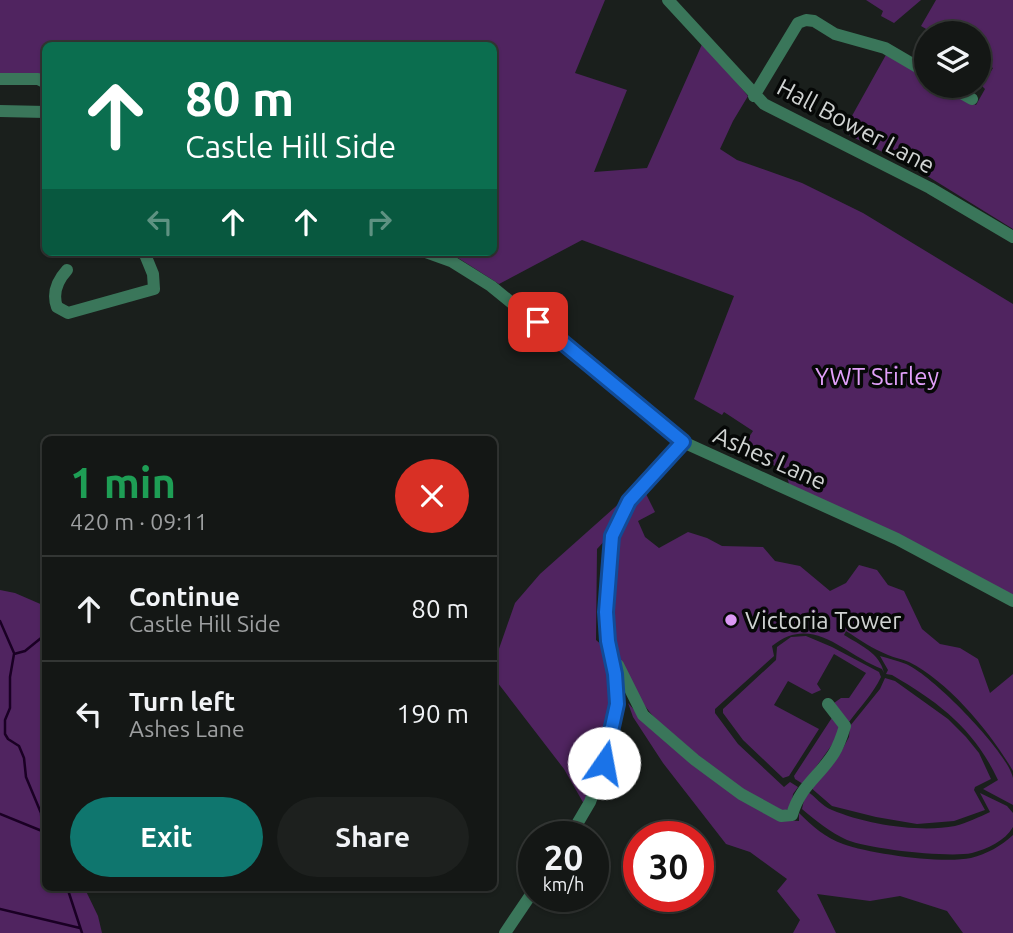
<!DOCTYPE html>
<html lang="en">
<head>
<meta charset="utf-8">
<style>
  body { margin:0; font-family:Ubuntu,sans-serif; background:#1d201e; color:#f1f3f6; height:100vh; display:flex; flex-direction:column; font-size:26px; white-space:nowrap }
  * { box-sizing:border-box; margin:0 }
  p { font-size:23px; color:#9d9fa0 }
  .icon { flex:none; width:38px; height:38px; fill:none; stroke:currentColor; stroke-width:2; stroke-linecap:round; stroke-linejoin:round }
  .map { position:relative; flex:1; overflow:hidden }
  .panel { position:absolute; left:42px; top:436px; width:455px; height:455px; display:flex; flex-direction:column; background:#141715; border-radius:10px; box-shadow:0 2px 5px #0004,0 0 0 2px #333634 }
  .panel>* { flex:none }
  .guide { position:absolute; left:42px; top:42px; width:455px; height:214px; border-radius:10px; box-shadow:0 2px 5px #0004,0 0 0 2px #333634; background:#0b6e4f; color:#fff; overflow:hidden }
  .fabs { position:absolute; left:914px; top:21px; display:grid; gap:14px }
  .fabs a { display:grid; place-items:center; width:77px; height:77px; border-radius:50%; background:#141715; box-shadow:0 2px 5px #0004,0 0 0 2px #333634; font-size:35px }
  .speed { position:absolute; left:518px; top:821px; display:flex; gap:14px; font-size:35px; font-weight:700; text-align:center }
  .speed>* { display:grid; place-content:center; width:91px; height:91px; border-radius:50%; background:#141715; box-shadow:0 2px 5px #0004,0 0 0 2px #333634; line-height:1 }
  .speed small { font-size:18px; font-weight:400 }
  .speed .limit { border:10px solid #d22; background:#fff; color:#111 }
  .pin { position:absolute; display:grid; place-items:center; width:60px; height:60px; color:#fff; margin:-30px; border-radius:14px; box-shadow:0 4px 10px #0006 }
  .me { position:absolute; width:77px; margin:-38px; rotate:12deg; stroke-linejoin:round; filter:drop-shadow(0 0 5px #0008) }
  .turn { display:flex; align-items:center; gap:24px; height:147px; padding:0 28px; font-size:32px }
  .turn .icon { width:91px; height:91px; stroke-width:2.5 }
  .turn b { display:block; font-size:49px; line-height:60px }
  .lanes { display:flex; align-items:center; height:66px; padding:0 28px; background:#0003; justify-content:center; gap:35px; direction:ltr }
  .lanes .off { opacity:.35 }
  .round { display:grid; place-items:center; flex:none; width:74px; height:74px; border-radius:37px; background:#1d201e }
  .headline { display:flex; align-items:center; justify-content:space-between; height:119px; padding:0 28px }
  h1 { font-size:42px; font-weight:700; line-height:52px; color:#1e9e55 }
  .primary-button { display:flex; gap:14px; margin-top:auto; padding:14px 28px }
  .primary-button a { flex:1; height:80px; border-radius:42px; background:#0f766e; color:#fff; font-size:28px; font-weight:700; line-height:80px; text-align:center }
  .primary-button a+a { background:#1d201e; color:#f1f3f6 }
  ul { padding:0; list-style:none }
  li { display:flex; align-items:center; gap:21px; height:105px; padding:0 28px; border-top:2px solid #333634 }
  li div { flex:1 }
  li b { display:block; font-size:26px }
  li em { font-style:normal }
  .map>svg:first-child { display:block }
</style>
</head>
<body>
<div class="map">
<svg width="1013" height="933" viewBox="0 0 1013 933">
  <rect width="100%" height="100%" fill="#1a1f1c"/>
  <path fill="#502460" d="M 0,0 L 605,0 L 575,73 L 627,90 L 594,172 L 647,168 L 703,42 L 748,96 L 733,121 L 720,149 L 737,160 L 802,183 L 863,213 L 1013,304 L 1013,596 L 789,484 L 786,473 L 743,446 L 753,431 L 724,412 L 722,415 L 694,399 L 734,296 L 582,240 L 499,284 L 455,256 L 443,252 L 494,252 L 494,46 L 46,46 L 45,76 L 34,73 L 0,75 Z
    M 866,0 L 921,0 L 894,23 L 881,16 L 883,11 Z
    M 936,0 L 1013,0 L 1013,229 L 916,169 L 843,132 L 887,53 L 926,76 L 926,86 L 943,86 L 976,105 L 985,89 L 982,86 L 993,68 L 978,59 L 978,33 L 933,33 L 921,26 Z
    M 645,492 L 655,512 L 638,521 L 645,537 L 659,548 L 688,532 L 707,538 L 722,546 L 763,547 L 775,561 L 800,566 L 830,591 L 846,583 L 859,565 L 877,570 L 888,585 L 904,591 L 922,629 L 940,644 L 960,648 L 978,659 L 990,693 L 1013,674 L 1013,771 C 991,733 949,682 909,662 C 902,659 895,658 888,655 C 873,649 860,640 846,631 L 844,635 C 860,645 880,653 884,673 L 882,669 C 843,654 813,613 772,646 L 774,656 L 715,709 L 715,713 L 738,744 L 784,787 L 790,782 L 798,787 L 793,794 L 791,808 L 783,811 C 716,778 638,724 615,649 C 609,629 612,605 613,585 C 616,547 619,521 645,492 Z
    M 623,500 L 608,537 L 597,549 L 596,640 L 603,646 L 614,689 L 599,766 L 584,804 L 564,769 L 494,678 L 494,663 L 515,603 L 540,574 Z
    M 0,590 L 15,593 L 45,606 L 46,887 L 84,887 L 98,916 L 102,933 L 0,933 Z
    M 806,636 L 832,647 L 879,672 L 881,677 C 873,694 860,707 849,722 C 833,742 819,764 803,784 L 795,779 L 794,776 L 835,713 L 834,703 L 841,698 L 849,698 L 866,673 L 834,654 L 817,684 L 821,690 L 812,694 L 788,681 L 774,705 L 819,729 L 789,776 L 783,778 L 743,740 L 723,713 L 723,709 L 776,660 L 777,647 L 791,637 Z
    M 880,656 C 888,658 898,661 906,664 C 931,674 1008,752 1013,778 C 1013,786 1013,797 1013,805 L 983,789 L 998,780 C 974,729 940,703 892,675 L 886,674 L 888,670 Z
    M 885,678 L 895,681 L 948,719 L 966,737 L 979,753 L 991,779 L 975,787 L 974,790 L 985,810 L 954,821 L 917,824 L 876,817 L 832,806 L 810,787 L 842,750 L 849,737 L 850,726 L 880,689 Z
    M 628,703 L 637,713 L 780,820 L 799,821 L 799,813 C 812,826 826,838 843,844 C 871,854 942,864 971,858 C 987,854 1001,846 1013,835 L 1013,933 L 963,933 L 947,911 L 900,896 L 870,901 L 817,894 L 836,933 L 793,933 L 800,920 L 777,891 L 787,879 L 750,852 L 726,844 L 663,763 L 633,717 Z
    M 806,791 C 816,796 821,806 832,810 C 865,824 919,833 955,826 C 967,823 979,817 990,812 L 980,793 L 1007,806 L 1013,813 L 1013,827 C 1005,841 987,849 972,853 C 949,858 869,849 847,840 C 831,833 815,820 802,809 Z"/>
  <g fill="none" stroke-linecap="round" stroke-linejoin="round">
    <path stroke="#1a0024" stroke-width="2.5" d="M 0,621 L 14,653
      M 46,634 L 25,651 L 14,654 L 10,677 L 10,708 L 5,720 L 5,734 L 8,739 L 19,746 L 24,758 L 26,777 L 41,813 L 42,827 L 46,833
      M 0,814 L 42,831
      M 67,887 L 82,933
      M 0,909 L 80,928"/>
    <path stroke="#3a765a" stroke-width="12" d="M 668,0 L 764,104 L 930,188 L 1013,237
      M 0,79 L 38,79 L 46,83
      M 949,86 L 972,99
      M 754,96 L 798,23 L 806,20 L 814,21 L 835,34 L 885,48 L 926,72
      M 0,111 L 46,112
      M 426,252 L 451,261 L 491,286 L 683,442 L 897,539 L 1013,601
      M 67,270 C 57,281 52,293 57,307 L 68,313 L 154,289 L 153,274 L 144,252
      M 618,665 L 643,715 L 695,760 L 741,794 L 781,816 L 792,815 C 800,786 819,777 834,753 C 839,745 842,736 845,726 L 828,704
      M 570,836 L 590,802 L 604,763 L 617,704 L 615,674 L 608,641 L 606,612 L 612,536 L 629,501 L 683,442
      M 505,933 L 534,890"/>
  </g>
  <g fill="none" stroke-linecap="round" stroke-linejoin="round">
    <g stroke="#114b97" stroke-width="18">
      <path id="route" d="M 538,322 L 683,442 L 629,501 L 612,536 L 606,612 L 608,641 L 615,674 L 617,704 L 604,763"/>
    </g>
    <use href="#route" stroke="#1a73e8" stroke-width="12"/>
  </g>
  <circle fill="#dc99f5" stroke="#060807" stroke-width="2.5" cx="731" cy="620" r="7"/>
  <g text-anchor="middle" dominant-baseline="central" stroke-width="7" stroke-linejoin="round" paint-order="stroke">
    <g font-size="24" fill="#d0d3d2" stroke="#060807">
      <text transform="translate(856 126) rotate(28)">Hall Bower Lane</text>
      <text transform="translate(770 458) rotate(24)">Ashes Lane</text>
    </g>
    <g font-size="24" fill="#e2a0fa" stroke="#060807">
      <text x="877" y="376">YWT Stirley</text>
    </g>
    <g font-size="24" fill="#d0d3d2" stroke="#060807" text-anchor="start">
      <text x="745" y="620">Victoria Tower</text>
    </g>
  </g>
</svg>
<div class="fabs">
<a><svg class="icon" aria-label="layers" viewBox="0 0 24 24"><path d="M12 4l9 5-9 5-9-5zM3 14l9 5 9-5"/></svg></a>
</div>
<div class="speed"><div>20<small>km/h</small></div><div class="limit">30</div></div>
<div class="pin" style="left:538px;top:322px;background:#d93025"><svg class="icon" aria-label="arrive" viewBox="0 0 24 24"><path d="M6 21V4h12l-3 4 3 4H6"/></svg></div>
<svg class="me" style="left:604px;top:763px" viewBox="-20 -20 40 40"><circle r="19" fill="#fff"/><path d="M0-13L10 11 0 6-10 11z" fill="#1a73e8"/></svg>
<div class="guide">
<div class="turn"><svg class="icon" aria-label="ahead" viewBox="0 0 24 24"><path d="M12 20V5M6 11l6-6 6 6"/></svg><div><b>80 m</b>Castle Hill Side</div></div>
<div class="lanes"><svg class="icon off" aria-label="left" viewBox="0 0 24 24"><path d="M17 20v-9H6M10 6l-5 5 5 5"/></svg><svg class="icon" aria-label="ahead" viewBox="0 0 24 24"><path d="M12 20V5M6 11l6-6 6 6"/></svg><svg class="icon" aria-label="ahead" viewBox="0 0 24 24"><path d="M12 20V5M6 11l6-6 6 6"/></svg><svg class="icon off" aria-label="right" viewBox="0 0 24 24"><path d="M7 20v-9h11M14 6l5 5-5 5"/></svg></div>
</div>
<section class="panel">
<div class="headline"><div><h1>1 min</h1><p>420 m · 09:11</p></div><a class="round" style="background:#d93025;color:#fff"><svg class="icon" aria-label="close" viewBox="0 0 24 24"><path d="M6 6l12 12M18 6L6 18"/></svg></a></div>
<ul>
<li><svg class="icon" aria-label="ahead" viewBox="0 0 24 24"><path d="M12 20V5M6 11l6-6 6 6"/></svg><div><b>Continue</b><p>Castle Hill Side</p></div><em>80 m</em></li>
<li><svg class="icon" aria-label="left" viewBox="0 0 24 24"><path d="M17 20v-9H6M10 6l-5 5 5 5"/></svg><div><b>Turn left</b><p>Ashes Lane</p></div><em>190 m</em></li>
</ul>
<div class="primary-button"><a>Exit</a><a>Share</a></div>
</section>
</div>
</body>
</html>
